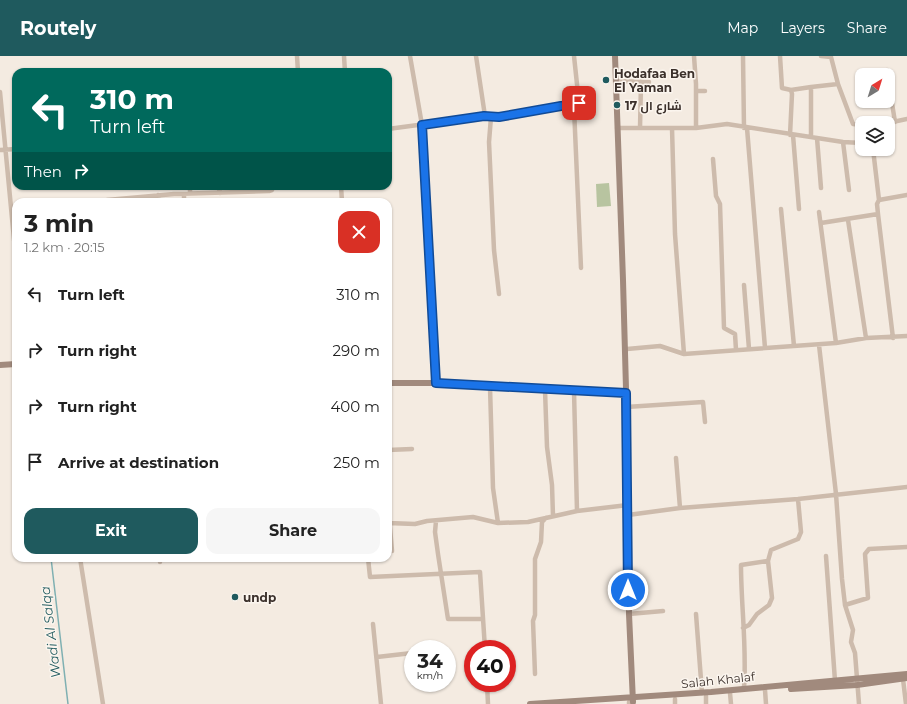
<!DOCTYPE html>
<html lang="en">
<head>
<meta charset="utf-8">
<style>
  body { margin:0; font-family:Montserrat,Cairo,sans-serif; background:#f6f6f6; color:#222; height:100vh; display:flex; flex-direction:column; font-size:15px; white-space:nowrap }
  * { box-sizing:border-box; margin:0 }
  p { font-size:13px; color:#767676 }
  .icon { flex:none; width:22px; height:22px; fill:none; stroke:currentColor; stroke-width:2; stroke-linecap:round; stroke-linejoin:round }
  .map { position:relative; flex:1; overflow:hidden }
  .details { position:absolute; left:12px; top:142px; width:380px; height:364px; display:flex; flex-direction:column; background:#fff; border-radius:12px; box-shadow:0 1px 3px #0004 }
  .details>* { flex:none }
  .guide { position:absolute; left:12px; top:12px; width:380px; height:122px; border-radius:12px; box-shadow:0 1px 3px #0004; background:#00695c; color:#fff; overflow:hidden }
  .needle { width:26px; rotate:38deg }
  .buttons { position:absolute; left:855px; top:12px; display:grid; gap:8px }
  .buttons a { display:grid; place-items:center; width:40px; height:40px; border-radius:8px; background:#fff; box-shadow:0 1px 3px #0004; font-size:20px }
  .speed { position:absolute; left:404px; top:584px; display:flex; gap:8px; font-size:20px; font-weight:700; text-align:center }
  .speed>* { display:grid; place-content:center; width:52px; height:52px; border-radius:50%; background:#fff; box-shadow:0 1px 3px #0004; line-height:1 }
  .speed small { font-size:10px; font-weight:400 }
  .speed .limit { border:6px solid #d22; background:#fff; color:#111 }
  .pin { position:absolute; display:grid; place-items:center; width:34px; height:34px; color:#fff; margin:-17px; border-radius:8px; box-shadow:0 2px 6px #0006 }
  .me { position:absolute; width:44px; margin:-22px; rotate:0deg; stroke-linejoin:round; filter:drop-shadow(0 0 3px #0008) }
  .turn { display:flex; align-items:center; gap:14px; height:84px; padding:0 12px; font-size:18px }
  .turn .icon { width:52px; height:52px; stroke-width:2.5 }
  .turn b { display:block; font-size:28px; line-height:34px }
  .then { display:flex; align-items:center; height:38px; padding:0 12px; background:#0003; gap:8px; font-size:15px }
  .round { display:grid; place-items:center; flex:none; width:42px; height:42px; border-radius:12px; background:#f6f6f6 }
  .summary { display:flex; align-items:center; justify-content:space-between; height:68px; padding:0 12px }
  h1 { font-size:24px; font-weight:700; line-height:30px }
  .action { display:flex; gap:8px; margin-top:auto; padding:8px 12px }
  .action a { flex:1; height:46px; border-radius:12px; background:#1f5a5e; color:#fff; font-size:16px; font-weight:700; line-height:46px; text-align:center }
  .action a+a { background:#f6f6f6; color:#222 }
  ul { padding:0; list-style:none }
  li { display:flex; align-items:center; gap:12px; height:56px; padding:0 12px }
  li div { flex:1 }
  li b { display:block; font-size:15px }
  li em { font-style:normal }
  header { display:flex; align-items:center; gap:24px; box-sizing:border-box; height:56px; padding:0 20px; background:#1f5a5e; color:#fff }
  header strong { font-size:19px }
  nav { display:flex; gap:22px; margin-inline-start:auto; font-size:14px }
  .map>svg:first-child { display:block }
</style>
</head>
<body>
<header>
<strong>Routely</strong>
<nav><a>Map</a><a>Layers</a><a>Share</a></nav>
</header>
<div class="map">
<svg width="907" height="648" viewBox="0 0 907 648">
  <rect width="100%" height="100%" fill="#f4ebe1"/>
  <path fill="#b8c4a0" d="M 609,127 L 611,150 L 597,151 L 596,128 Z"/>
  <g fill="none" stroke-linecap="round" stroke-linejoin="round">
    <path stroke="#7fb0b2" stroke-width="1.5" d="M 51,502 L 68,648"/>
    <path stroke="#cdbbac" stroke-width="4.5" d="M 297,0 L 298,16
      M 344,0 L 345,16
      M 410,0 L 422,69 L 436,327
      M 476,0 L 485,60
      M 574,0 L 579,47 L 574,52 L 581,212
      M 694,0 L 696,28 L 696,72
      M 743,0 L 744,72
      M 780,0 L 782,32 L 791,34 L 792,38 L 790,79
      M 821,0 L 831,1 L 838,28 L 853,68 L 862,69
      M 887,14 L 887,19
      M 888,22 L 895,66
      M 616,25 L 649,26
      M 791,34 L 811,31
      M 696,35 L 705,35
      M 0,36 L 16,204
      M 491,61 L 489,86 L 494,194 L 499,238
      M 888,67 L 907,63
      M 617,72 L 696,72 L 727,68 L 843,86 L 862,87
      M 640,72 L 641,27
      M 672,72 L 675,178 L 684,298
      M 747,72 L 765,292
      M 388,73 L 485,60 L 499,61 L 577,48
      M 793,79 L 799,153
      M 811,81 L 811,31 L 838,28
      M 817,82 L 821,132
      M 843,86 L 849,134
      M 873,93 L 879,144 L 877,148 L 878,158 L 893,282
      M 0,94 L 16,93
      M 713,103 L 716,140 L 720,148 L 724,272 L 735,278 L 736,294
      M 190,130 L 190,137
      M 219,130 L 220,137
      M 237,130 L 238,136
      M 341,130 L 342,146
      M 184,138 L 184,146
      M 158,139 L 159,146
      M 107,144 L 174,138 L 269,135 L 272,134 L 273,130
      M 879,144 L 907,139
      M 781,153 L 794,290
      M 819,156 L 836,287
      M 848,164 L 866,282
      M 821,167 L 878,158
      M 744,229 L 749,293
      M 819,289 L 836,438 L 842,523 L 845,549 L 853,574 L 851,586 L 855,597 L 859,648
      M 627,293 L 660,290 L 684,298 L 836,287 L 866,282 L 907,280
      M 490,331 L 493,432 L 498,467
      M 545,334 L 547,391 L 552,429 L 553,460
      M 574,335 L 577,455
      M 626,351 L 703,346 L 705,366
      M 388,394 L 412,393
      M 676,402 L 680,452
      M 388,448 L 392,495
      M 628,459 L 680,452 L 798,443 L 907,431
      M 436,465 L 435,476 L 438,498 L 448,563 L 482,563
      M 388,467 L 415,468 L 427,465 L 473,461 L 498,467 L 528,466 L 577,455 L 628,449
      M 826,500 L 835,625
      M 80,502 L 103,648
      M 160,502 L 160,506
      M 368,502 L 370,521 L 480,516 L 485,593
      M 845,549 L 868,542 L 865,498 L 869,493 L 907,491
      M 629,558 L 663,555
      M 696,558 L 702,637
      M 373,568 L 381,648
      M 743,572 L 749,569 L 757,558 L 769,549 L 772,542 L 768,505 L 771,494 L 798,483 L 801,476 L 798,443
      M 377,601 L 412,597
      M 535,618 L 533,565 L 535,559 L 535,503 L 541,486 L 542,466 L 546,462
      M 903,623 L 906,648
      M 487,627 L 488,648
      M 744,632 C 747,591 741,550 741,509 L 768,505
      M 765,634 L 766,648
      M 730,637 L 731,648
      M 706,640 L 706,648
      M 675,643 L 675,648
      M 629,646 L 629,648"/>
    <path stroke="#a18a7d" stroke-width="6" d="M 615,0 L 623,224 L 627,369 L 629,558 L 633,646
      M 0,309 L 16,308
      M 388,327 L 436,327 L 626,337
      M 791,633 L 857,629 L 907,622
      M 530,648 L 711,636 L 907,618"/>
  </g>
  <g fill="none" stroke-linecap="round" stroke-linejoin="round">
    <g stroke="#114b97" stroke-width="10">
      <path id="route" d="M 579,47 L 574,49 L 561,50 L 499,61 L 484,60 L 422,69 L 436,327 L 626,337 L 628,534"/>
    </g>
    <use href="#route" stroke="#1a73e8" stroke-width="7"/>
  </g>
  <g fill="#1f5a5e" stroke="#fbf5ee" stroke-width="1.5">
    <circle cx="606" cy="24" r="4"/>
    <circle cx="617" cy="49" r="4"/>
    <circle cx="235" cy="541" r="4"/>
  </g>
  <g text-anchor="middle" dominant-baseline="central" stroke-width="3" stroke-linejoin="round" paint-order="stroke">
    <g font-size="12" font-weight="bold" fill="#3b302b" stroke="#fbf5ee" text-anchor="start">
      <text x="614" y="17">Hodafaa Ben<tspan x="614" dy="14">El Yaman</tspan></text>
      <text x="625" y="49">شارع ال 17</text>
      <text x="243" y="541">undp</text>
    </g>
    <g font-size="12" fill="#3b302b" stroke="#fbf5ee">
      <text transform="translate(718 624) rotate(-6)">Salah Khalaf</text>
    </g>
    <g font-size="13" font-style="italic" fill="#1f5a5e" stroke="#fbf5ee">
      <text transform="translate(50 576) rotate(-97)">Wadi Al Salqa</text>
    </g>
  </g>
</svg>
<div class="buttons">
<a><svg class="needle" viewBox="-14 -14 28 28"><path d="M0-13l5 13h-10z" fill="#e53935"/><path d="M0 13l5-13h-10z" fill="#767676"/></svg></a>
<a><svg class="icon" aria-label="layers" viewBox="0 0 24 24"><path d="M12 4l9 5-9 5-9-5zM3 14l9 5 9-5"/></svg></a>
</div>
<div class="speed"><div>34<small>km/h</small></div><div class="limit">40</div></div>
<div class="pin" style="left:579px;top:47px;background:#d93025"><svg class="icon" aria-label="arrive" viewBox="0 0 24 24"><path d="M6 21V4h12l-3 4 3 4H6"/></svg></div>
<svg class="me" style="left:628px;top:534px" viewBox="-20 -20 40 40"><circle r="17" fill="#1a73e8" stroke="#fff" stroke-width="3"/><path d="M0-11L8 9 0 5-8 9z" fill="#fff"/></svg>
<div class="guide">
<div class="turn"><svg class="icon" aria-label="left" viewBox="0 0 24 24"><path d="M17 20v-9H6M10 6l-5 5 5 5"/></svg><div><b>310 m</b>Turn left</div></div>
<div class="then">Then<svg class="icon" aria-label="right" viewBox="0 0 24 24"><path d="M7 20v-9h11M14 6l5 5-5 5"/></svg></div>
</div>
<section class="details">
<div class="summary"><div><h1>3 min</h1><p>1.2 km · 20:15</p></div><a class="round" style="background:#d93025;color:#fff"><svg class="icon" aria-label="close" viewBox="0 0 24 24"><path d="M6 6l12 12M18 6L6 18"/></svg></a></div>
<ul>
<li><svg class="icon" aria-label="left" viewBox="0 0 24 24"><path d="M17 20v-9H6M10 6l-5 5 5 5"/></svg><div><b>Turn left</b></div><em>310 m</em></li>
<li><svg class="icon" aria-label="right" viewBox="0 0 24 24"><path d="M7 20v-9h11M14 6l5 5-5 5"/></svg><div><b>Turn right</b></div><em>290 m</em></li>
<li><svg class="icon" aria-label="right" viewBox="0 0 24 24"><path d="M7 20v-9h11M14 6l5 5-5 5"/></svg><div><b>Turn right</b></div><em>400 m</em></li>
<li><svg class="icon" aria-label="arrive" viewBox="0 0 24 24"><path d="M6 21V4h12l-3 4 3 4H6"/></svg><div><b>Arrive at destination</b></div><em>250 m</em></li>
</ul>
<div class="action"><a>Exit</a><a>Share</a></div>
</section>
</div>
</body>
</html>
